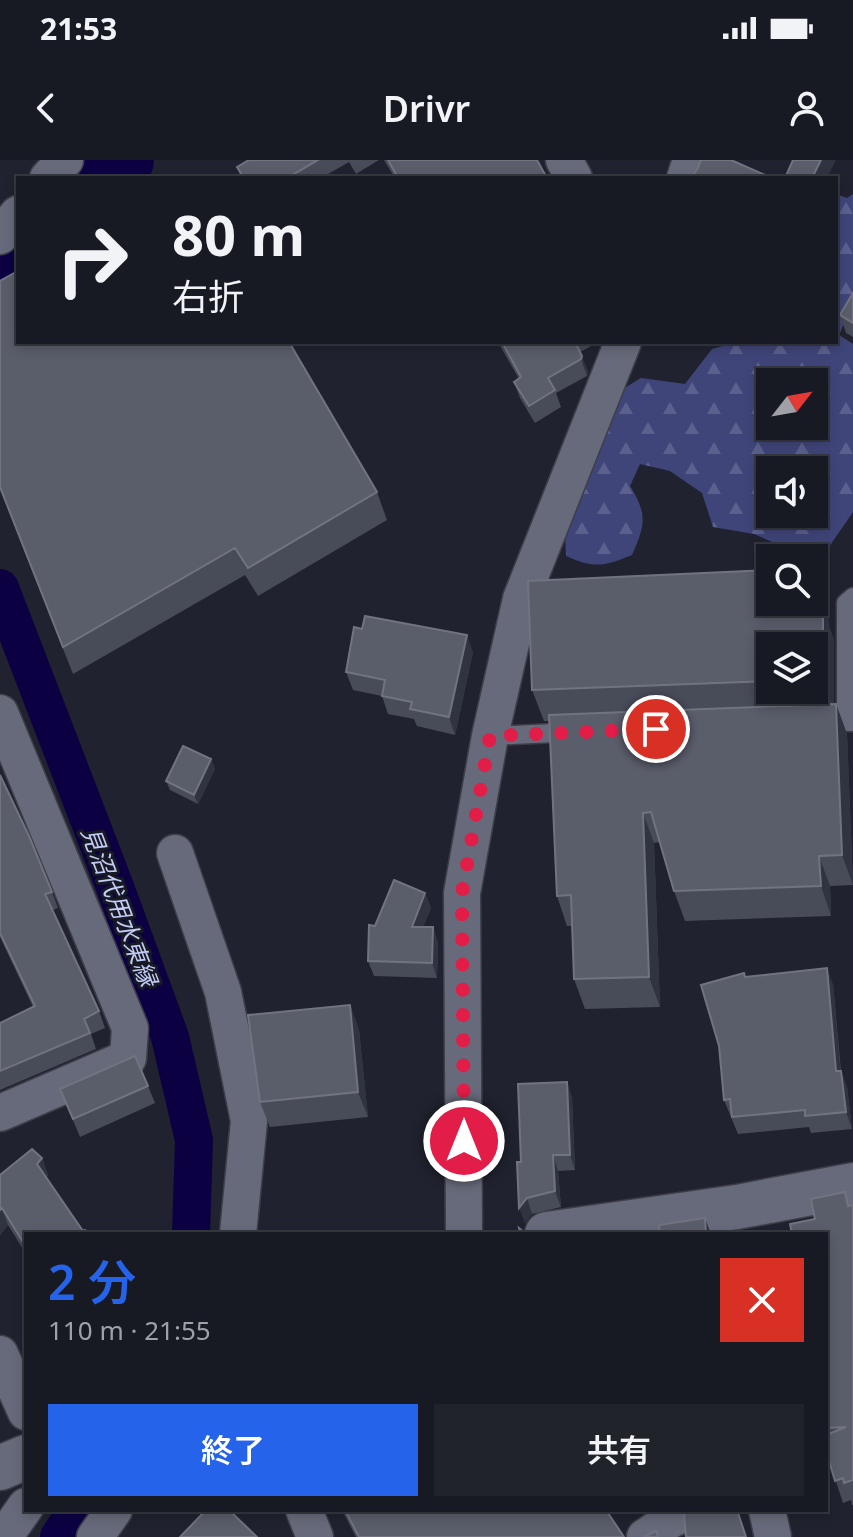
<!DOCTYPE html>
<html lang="ja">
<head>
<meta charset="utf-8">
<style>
  body { margin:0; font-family:"Noto Sans","Noto Sans JP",sans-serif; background:#21232b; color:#f1f3f6; height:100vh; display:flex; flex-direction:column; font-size:30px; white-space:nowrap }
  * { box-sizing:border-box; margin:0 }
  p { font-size:26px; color:#9fa1a6 }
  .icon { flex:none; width:44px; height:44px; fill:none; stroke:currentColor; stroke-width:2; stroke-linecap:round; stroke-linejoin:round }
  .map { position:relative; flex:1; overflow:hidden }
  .details { position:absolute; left:24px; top:1072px; width:804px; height:280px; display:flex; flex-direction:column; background:#181a23; border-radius:0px; box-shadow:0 4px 12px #0003,0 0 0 2px #363841 }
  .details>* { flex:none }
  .banner { position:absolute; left:16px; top:16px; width:822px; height:168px; border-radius:0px; box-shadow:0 4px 12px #0003,0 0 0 2px #363841; background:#181a23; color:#f1f3f6; overflow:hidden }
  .needle { width:52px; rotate:59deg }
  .tools { position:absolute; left:756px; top:208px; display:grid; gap:16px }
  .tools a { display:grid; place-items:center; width:72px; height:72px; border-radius:0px; background:#181a23; box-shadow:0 4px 12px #0003,0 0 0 2px #363841; font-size:40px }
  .pin { position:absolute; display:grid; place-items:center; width:68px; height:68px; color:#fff; margin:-34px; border:4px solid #fff; border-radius:50%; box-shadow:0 2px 8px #0007 }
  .me { position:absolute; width:88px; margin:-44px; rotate:0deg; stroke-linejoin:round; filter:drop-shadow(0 0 6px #0008) }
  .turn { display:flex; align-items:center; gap:28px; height:168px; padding:0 24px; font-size:36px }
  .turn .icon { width:104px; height:104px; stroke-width:2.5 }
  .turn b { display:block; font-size:56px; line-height:68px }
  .round { display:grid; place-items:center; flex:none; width:84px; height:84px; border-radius:0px; background:#21232b }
  .summary { display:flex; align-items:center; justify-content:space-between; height:136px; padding:0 24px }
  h1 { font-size:48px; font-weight:600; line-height:60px; color:#2563eb }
  .button { display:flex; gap:16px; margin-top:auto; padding:16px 24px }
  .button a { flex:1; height:92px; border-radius:0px; background:#2563eb; color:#fff; font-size:32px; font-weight:600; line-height:92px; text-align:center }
  .button a+a { background:#21232b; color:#f1f3f6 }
  .status { display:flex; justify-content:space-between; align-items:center; height:56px; padding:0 40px; background:#181a23; direction:ltr }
  .status svg { height:22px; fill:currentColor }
  header { display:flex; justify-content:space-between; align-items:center; height:104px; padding:0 24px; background:#181a23; font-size:36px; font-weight:600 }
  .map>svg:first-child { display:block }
</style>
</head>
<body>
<div class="status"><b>21:53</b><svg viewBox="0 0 49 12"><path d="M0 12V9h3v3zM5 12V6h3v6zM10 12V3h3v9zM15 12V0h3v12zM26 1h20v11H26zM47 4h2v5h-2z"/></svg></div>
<header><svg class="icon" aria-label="back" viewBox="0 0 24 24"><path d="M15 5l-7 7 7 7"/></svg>Drivr<svg class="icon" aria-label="person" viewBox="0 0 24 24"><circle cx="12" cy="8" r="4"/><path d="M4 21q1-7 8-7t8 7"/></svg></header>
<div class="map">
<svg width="853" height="1377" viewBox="0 0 853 1377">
  <defs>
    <pattern id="forest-firs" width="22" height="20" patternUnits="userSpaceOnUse" patternTransform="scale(2)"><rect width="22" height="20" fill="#3f4579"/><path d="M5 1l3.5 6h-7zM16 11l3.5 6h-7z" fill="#5b608d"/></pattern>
  </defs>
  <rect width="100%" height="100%" fill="#20222f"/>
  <path fill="url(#forest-firs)" fill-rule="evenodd" d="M 836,34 L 847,38 L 853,34 L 853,142 L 839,175 L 853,184 L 853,352 L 824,394 L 793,391 L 754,374 L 713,367 L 702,333 L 670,311 L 640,304 L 630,326 C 648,355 645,365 632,395 C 605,406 594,409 566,396 L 565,373 L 623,229 L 641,218 L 685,224 L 712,189 L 736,182 L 836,182 ZM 770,222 L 814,222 L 814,266 L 770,266 ZM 770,310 L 814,310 L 814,354 L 770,354 Z"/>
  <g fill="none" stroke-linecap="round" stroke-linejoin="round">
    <path stroke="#0c0043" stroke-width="38" d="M 0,428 L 115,727 L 170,877 L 194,980 L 191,1074
      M 59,1377 L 77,1350"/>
    <path stroke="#0c0043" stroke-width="64" d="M 104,18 L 122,0
      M 0,118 L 18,106"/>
    <g stroke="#3d3e49" stroke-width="21">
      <path id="service" d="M 846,560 L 846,443 L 853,437
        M 820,561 L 853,562
        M 490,576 L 575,572"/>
    </g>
    <g stroke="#3d3e49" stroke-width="39">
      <path id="minor" d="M 564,0 L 574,18
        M 48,18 L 65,0
        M 685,18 L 691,0
        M 0,76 L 18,54
        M 0,553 L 130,868 L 128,898 L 0,953
        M 175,693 L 223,832 L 249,961 L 238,1074
        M 464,1074 L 462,733 L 490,576 L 521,439 L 623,182
        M 0,1194 L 26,1252
        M 304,1350 L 315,1377
        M 767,1350 L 773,1377
        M 4,1377 L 26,1346
        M 95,1377 L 114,1350
        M 645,1377 L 672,1359 L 693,1350"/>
    </g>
    <g stroke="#3d3e49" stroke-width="47">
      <path id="tertiary" d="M 547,1074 L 737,1047 L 853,1025
        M 0,1308 L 26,1297"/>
    </g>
    <use href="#service" stroke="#676a7a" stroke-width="18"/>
    <use href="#minor" stroke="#676a7a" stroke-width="36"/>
    <use href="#tertiary" stroke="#676a7a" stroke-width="44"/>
  </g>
  <path fill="#484b58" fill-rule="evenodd" d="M 249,0 L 379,0 L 356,14 L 349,2 L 321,18 L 241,18 L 237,7 Z
    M 384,0 L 537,0 L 547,18 L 395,18 Z
    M 0,121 L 377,332 L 387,360 L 258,436 L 245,415 L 73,514 L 0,329 Z
    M 853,133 L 853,177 L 846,173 L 840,155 Z
    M 498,182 L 599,182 L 580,192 L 588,212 L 587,216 L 556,233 L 561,247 L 535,263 L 520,238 L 514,222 L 519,219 Z
    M 827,439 L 829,466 L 834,481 L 834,544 L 836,544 L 847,574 L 853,725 L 830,726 L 831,756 L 685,761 L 674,731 L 660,682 L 654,683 L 660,847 L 585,849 L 574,819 L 572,766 L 567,766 L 557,736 L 549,561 L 544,561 L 532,530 ZM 770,486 L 814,486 L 814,530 L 770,530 Z
    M 473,492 L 455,575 L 417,566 L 414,559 L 388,554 L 382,536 L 353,530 L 346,512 Z
    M 211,599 L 215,609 L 198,644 L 170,630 L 166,621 Z
    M 0,615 L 52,732 L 58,748 L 53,750 L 99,851 L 105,868 L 91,874 L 96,889 L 0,930 L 0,863 L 33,847 L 0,777 Z
    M 425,733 L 431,748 L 423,767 L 433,767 L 438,783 L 437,818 L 374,816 L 368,801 L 375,766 Z
    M 745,817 L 833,824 L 841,911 L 847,927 L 852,969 L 811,973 L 809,967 L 738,974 L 724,940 Z
    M 350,845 L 359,870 L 368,957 L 270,967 L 260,942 Z
    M 567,922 L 572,938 L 575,1010 L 558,1011 L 561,1047 L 532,1054 L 525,1063 L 521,1002 Z
    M 148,926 L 155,943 L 80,977 L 60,929 Z
    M 42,998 L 48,1015 L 46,1018 L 83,1071 L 88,1074 L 26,1074 L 26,1094 L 8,1065 L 0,1075 L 0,1015 Z
    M 853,1045 L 853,1345 L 852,1345 L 851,1340 L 843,1343 L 826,1291 L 826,1074 L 815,1059 Z
    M 342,1350 L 606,1350 L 624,1377 L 356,1377 Z"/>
  <path fill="#303340" d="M 821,0 L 836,0 L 827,18 L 812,18 Z
    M 582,196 L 588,212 L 587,216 L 581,199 Z
    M 816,408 L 827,439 L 829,466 L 834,481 L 834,551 L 823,520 Z
    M 467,475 L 473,492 L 455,575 L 449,557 Z
    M 836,544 L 847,574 L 853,725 L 842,695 Z
    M 211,599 L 215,609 L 198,644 L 194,635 Z
    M 643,653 L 654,683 L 660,847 L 649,817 Z
    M 819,696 L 830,726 L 831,756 L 821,726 Z
    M 425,733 L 431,748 L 417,782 L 412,767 Z
    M 433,767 L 438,783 L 437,818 L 432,803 Z
    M 827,808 L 833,824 L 842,928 L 836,911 Z
    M 350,845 L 359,870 L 368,957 L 358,932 Z
    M 841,911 L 847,927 L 852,969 L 846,952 Z
    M 567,922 L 572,938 L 575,1010 L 570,995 Z
    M 553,995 L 558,1011 L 561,1047 L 555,1031 Z
    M 42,998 L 48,1015 L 43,1021 L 37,1004 Z
    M 527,1038 L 532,1054 L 525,1063 L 519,1048 Z
    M 2,1048 L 8,1065 L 0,1075 L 0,1050 Z
    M 705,1058 L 711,1074 L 706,1074 Z"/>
  <path fill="#5a5d6a" stroke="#717480" stroke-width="2" d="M 249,0 L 318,0 L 287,18 L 244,18 L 237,7 Z
    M 388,0 L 537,0 L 547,18 L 398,18 Z
    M 701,0 L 731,0 L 772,18 L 689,18 L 692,16 L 698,8 Z
    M 793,0 L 821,0 L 812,18 L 785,18 Z
    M 18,111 L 18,182 L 289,182 L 377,332 L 248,408 L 235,388 L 63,487 L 0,327 L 0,121 Z
    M 853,133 L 853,163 L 840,155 Z
    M 502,182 L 575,182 L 582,196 L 581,199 L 548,218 L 555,230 L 529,246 L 514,222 L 521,217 Z
    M 814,408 L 816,408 L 818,455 L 823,450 L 823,520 L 814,520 L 814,486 L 770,486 L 770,521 L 532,530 L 528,421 L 770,410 L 770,442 L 814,442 Z
    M 365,456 L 467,475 L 449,557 L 410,549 L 412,542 L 382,536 L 385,520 L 346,512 L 354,467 L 362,469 Z
    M 836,544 L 842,695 L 819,696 L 821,726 L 674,731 L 651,652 L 643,653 L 649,817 L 574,819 L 571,735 L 557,736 L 549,555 Z
    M 183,586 L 211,599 L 194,635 L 166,621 Z
    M 0,615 L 29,676 L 52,732 L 45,734 L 99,851 L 84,859 L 90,873 L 0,911 L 0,863 L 35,846 L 0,773 Z
    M 394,720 L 425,733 L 412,767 L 433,767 L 432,803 L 368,801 L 369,765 L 375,766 Z
    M 827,808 L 836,911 L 841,911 L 846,952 L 805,956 L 805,950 L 732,957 L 730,939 L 724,940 L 719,886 L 701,825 L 744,813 L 745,817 Z
    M 350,845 L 358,932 L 260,942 L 248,855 Z
    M 135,896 L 148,926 L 73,959 L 60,929 Z
    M 567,922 L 570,995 L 553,995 L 555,1031 L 527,1038 L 519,1048 L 517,1002 L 521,1002 L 518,924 Z
    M 32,989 L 42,998 L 37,1004 L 83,1071 L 85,1070 L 88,1074 L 26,1074 L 26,1087 L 2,1048 L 0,1050 L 0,1015 Z
    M 845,1032 L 848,1046 L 853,1045 L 853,1320 L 844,1323 L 843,1318 L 835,1321 L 826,1291 L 826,1275 L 846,1267 L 826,1268 L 826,1074 L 792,1074 L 790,1064 L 815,1059 L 811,1039 Z
    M 705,1058 L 706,1074 L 660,1074 L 659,1065 Z
    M 519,1068 L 526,1074 L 520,1074 Z
    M 206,1350 L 229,1350 L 257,1377 L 180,1377 Z
    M 345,1350 L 606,1350 L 624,1377 L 359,1377 Z
    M 692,1350 L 737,1350 L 746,1377 L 686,1377 L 684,1354 Z
    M 656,1371 L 658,1377 L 644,1377 Z"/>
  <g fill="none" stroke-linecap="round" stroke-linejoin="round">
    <path stroke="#e11d48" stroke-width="14" stroke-dasharray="0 25.2" d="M 464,981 L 462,733 L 490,576 L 656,569"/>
  </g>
  <g text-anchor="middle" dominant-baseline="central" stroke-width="6" stroke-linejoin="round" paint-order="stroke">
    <g font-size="24" font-style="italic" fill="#c3ccf6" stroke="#171925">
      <text transform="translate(120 746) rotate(69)">見沼代用水東縁</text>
    </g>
  </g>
</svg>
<div class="tools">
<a><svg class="needle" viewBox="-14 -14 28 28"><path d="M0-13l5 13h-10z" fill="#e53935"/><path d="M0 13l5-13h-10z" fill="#9fa1a6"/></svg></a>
<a><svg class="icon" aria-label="sound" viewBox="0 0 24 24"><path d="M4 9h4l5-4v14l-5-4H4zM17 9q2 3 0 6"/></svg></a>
<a><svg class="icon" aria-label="search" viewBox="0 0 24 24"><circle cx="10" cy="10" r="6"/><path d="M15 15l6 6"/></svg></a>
<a><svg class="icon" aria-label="layers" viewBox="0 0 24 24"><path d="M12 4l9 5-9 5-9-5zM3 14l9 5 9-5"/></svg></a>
</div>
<div class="pin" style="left:656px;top:569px;background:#d93025"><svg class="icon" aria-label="arrive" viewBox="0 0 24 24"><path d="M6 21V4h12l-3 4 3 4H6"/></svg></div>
<svg class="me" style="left:464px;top:981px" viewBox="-20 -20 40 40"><circle r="17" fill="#e11d48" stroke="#fff" stroke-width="3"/><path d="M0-11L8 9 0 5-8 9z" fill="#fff"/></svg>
<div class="banner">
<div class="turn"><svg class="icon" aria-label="right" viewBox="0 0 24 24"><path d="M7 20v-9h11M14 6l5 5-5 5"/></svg><div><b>80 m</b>右折</div></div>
</div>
<section class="details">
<div class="summary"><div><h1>2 分</h1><p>110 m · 21:55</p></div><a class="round" style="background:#d93025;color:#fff"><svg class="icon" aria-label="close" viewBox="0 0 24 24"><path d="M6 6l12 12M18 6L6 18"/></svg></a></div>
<div class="button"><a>終了</a><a>共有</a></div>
</section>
</div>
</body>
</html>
